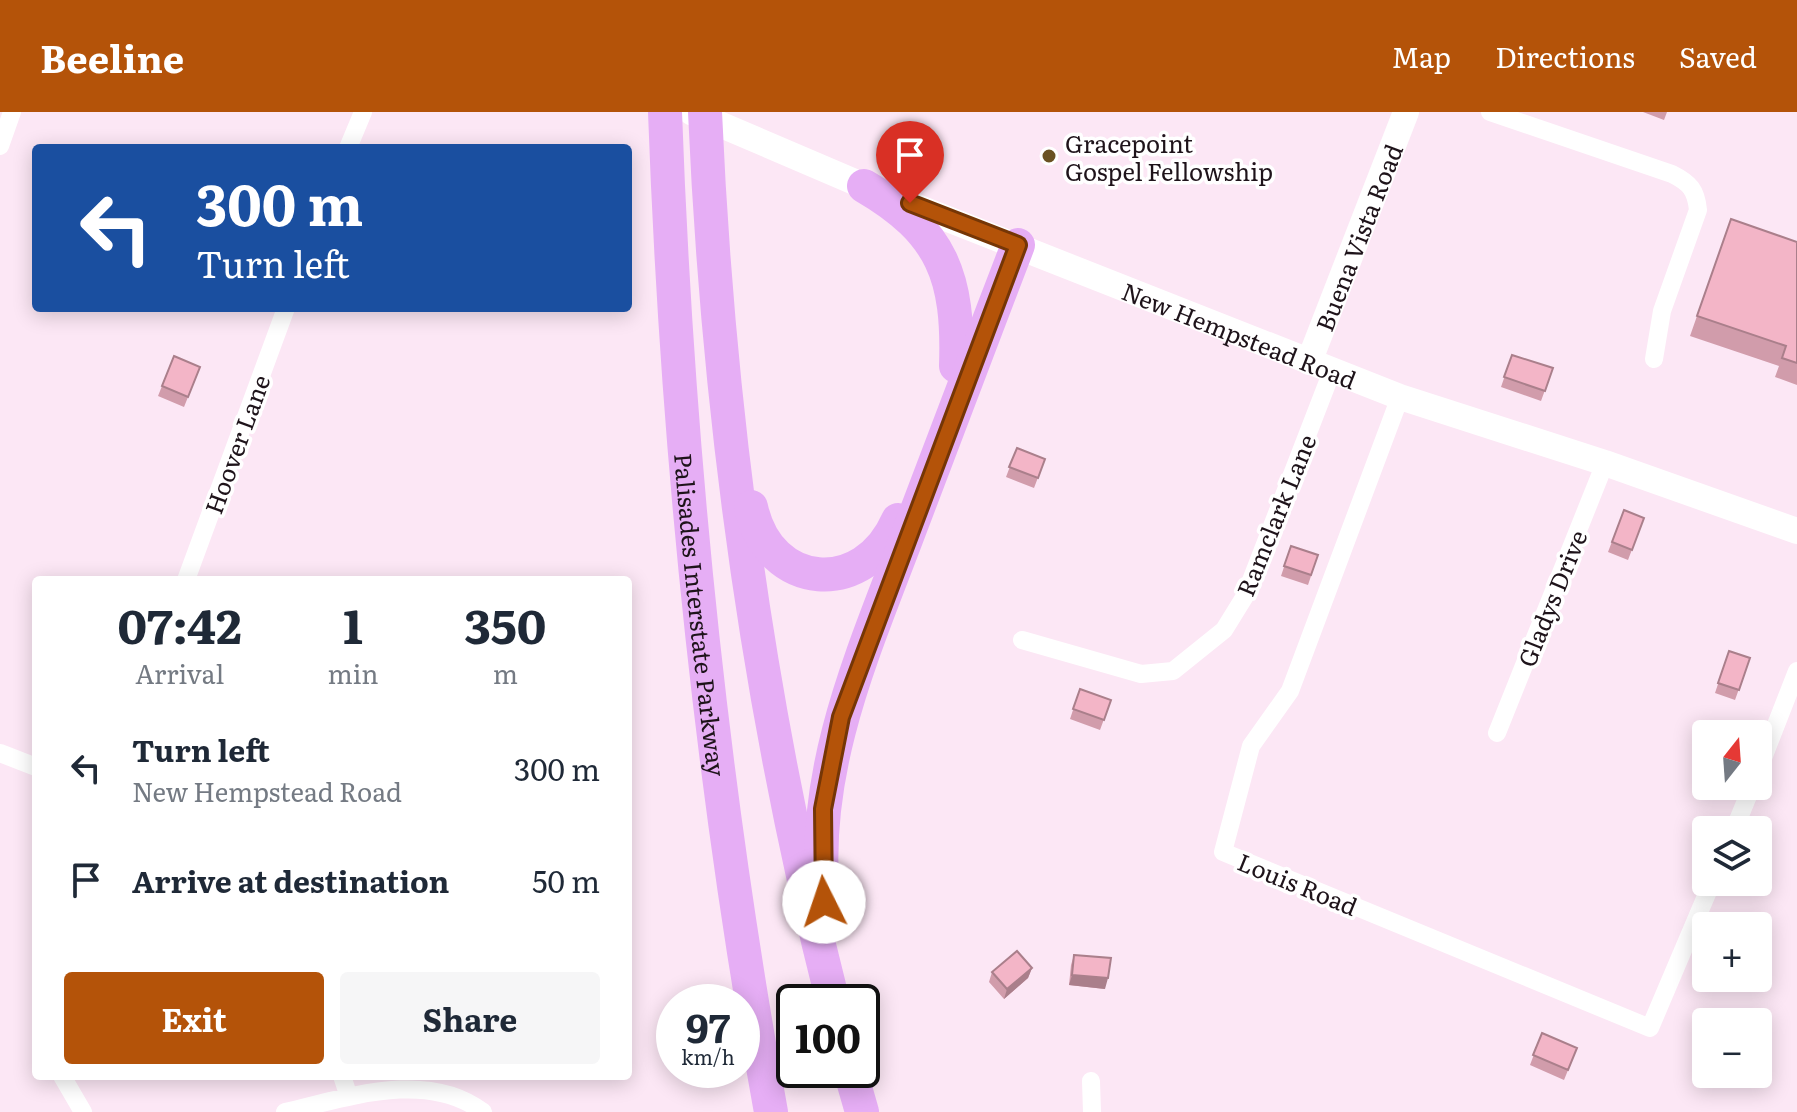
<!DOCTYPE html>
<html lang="en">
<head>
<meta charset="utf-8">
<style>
  body { margin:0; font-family:Literata,serif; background:#f6f6f7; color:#1f2937; height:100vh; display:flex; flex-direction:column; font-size:30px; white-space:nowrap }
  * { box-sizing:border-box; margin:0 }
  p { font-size:26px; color:#747a83 }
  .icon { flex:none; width:44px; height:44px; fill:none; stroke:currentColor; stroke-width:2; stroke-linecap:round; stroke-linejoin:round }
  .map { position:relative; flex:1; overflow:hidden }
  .sheet { position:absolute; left:32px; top:464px; width:600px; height:504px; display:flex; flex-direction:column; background:#fff; border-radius:8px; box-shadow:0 4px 20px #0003 }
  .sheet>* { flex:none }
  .top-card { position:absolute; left:32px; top:32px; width:600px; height:168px; border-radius:8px; box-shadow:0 4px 20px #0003; background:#1a4fa0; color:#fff; overflow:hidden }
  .needle { width:52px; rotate:17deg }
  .fabs { position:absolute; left:1692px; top:608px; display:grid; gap:16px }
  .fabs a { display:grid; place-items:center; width:80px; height:80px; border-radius:8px; background:#fff; box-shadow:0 4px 20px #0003; font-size:40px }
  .speed { position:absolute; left:656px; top:872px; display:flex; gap:16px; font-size:40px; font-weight:700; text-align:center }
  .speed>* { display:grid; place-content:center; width:104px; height:104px; border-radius:50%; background:#fff; box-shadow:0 4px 20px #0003; line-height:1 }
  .speed small { font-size:20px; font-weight:400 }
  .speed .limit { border:4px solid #111; border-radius:12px; background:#fff; color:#111 }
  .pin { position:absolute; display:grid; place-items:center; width:68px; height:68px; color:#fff; margin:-82px -34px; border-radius:50% 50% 50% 0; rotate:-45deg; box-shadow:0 0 8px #0007 }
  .pin .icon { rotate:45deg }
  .me { position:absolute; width:88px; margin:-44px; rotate:356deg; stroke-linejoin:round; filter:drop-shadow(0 0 6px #0008) }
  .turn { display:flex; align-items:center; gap:28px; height:168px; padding:0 32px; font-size:36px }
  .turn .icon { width:104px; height:104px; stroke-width:2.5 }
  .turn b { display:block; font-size:56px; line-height:68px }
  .eta { display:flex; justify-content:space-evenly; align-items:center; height:136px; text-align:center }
  .eta b { font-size:48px; font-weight:700; line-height:56px }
  .button { display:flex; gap:16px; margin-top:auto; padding:16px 32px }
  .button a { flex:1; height:92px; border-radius:8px; background:#b45309; color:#fff; font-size:32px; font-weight:700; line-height:92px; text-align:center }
  .button a+a { background:#f6f6f7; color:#1f2937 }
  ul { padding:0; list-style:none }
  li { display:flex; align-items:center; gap:24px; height:112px; padding:0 32px }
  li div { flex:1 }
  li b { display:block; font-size:30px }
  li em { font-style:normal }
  header { display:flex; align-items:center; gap:48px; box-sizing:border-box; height:112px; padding:0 40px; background:#b45309; color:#fff }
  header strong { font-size:38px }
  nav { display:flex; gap:44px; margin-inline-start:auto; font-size:28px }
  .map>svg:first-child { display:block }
</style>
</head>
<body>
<header>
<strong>Beeline</strong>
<nav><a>Map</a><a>Directions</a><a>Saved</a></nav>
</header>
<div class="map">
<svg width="1797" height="1000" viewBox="0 0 1797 1000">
  <rect width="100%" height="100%" fill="#fce7f5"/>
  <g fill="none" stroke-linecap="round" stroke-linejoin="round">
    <path stroke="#fff" stroke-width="18" d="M 1490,0 L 1672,62 C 1690,71 1696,78 1698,98 L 1662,199 L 1654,247
      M 0,34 L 12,0
      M 348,36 L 363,0
      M 1400,285 L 1290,579 L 1251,634 L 1223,740 L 1650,916 L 1712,770
      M 186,468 L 286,196
      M 1022,528 L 1141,562 L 1173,559 L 1224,518 L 1245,484 L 1332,259
      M 1497,621 L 1605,351
      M 0,641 L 36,655
      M 1758,659 L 1797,559
      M 1734,718 L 1752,674
      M 62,964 L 83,1000
      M 342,964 L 349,985
      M 1091,969 L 1092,1000
      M 285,1000 C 346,986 427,957 483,1000"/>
    <g stroke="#fff" stroke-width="26">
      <path id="s1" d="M 691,0 L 864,74 L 1400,285 L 1605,351 L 1797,419"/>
      <path id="s2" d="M 1309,250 L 1406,0"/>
    </g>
    <g stroke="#e6aef5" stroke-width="34">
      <path id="s3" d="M 665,0 C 677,335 711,670 771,1000"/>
      <path d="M 705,0 C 718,300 759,599 833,890"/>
      <path d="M 864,74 C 943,120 959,165 956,254"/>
      <path d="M 751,395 C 769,479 864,486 898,408"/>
      <path d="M 823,783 C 811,655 864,539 908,422 C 945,325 981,229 1018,133"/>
      <path d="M 850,958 L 862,1000"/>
    </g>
  </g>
  <path fill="#d19cab" d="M 1643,0 L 1667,0 L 1664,8 Z
    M 1731,107 L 1797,130 L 1797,273 L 1775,265 L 1779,254 L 1690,224 Z
    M 1512,243 L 1553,256 L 1541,289 L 1501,275 Z
    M 174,244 L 200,255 L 184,295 L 158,284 Z
    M 1017,336 L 1045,347 L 1034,376 L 1006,365 Z
    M 1624,398 L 1644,406 L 1628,448 L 1608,440 Z
    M 1291,434 L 1318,443 L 1308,473 L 1281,464 Z
    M 1729,539 L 1750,546 L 1735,588 L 1715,581 Z
    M 1080,577 L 1111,588 L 1100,618 L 1070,607 Z
    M 1074,843 L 1105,877 L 1069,873 L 1071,853 Z
    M 1032,856 L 1028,866 L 1004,887 L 989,870 L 992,860 Z
    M 1542,921 L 1577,936 L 1564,968 L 1530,953 Z"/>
  <path fill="#aa7f8b" d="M 1032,856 L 1028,866 L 1004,887 L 1007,877 Z
    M 1072,863 L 1108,866 L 1105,877 L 1069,873 Z"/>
  <path fill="#f3b5c7" stroke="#aa7f8b" stroke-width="2" d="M 1731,107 L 1797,130 L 1797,251 L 1782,246 L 1786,234 L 1697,204 Z
    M 1512,243 L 1553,256 L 1545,279 L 1504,265 Z
    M 174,244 L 200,255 L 188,285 L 162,274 Z
    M 1017,336 L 1045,347 L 1038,366 L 1009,355 Z
    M 1624,398 L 1644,406 L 1632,438 L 1612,430 Z
    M 1291,434 L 1318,443 L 1311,463 L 1284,454 Z
    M 1729,539 L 1750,546 L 1739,578 L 1718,571 Z
    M 1080,577 L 1111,588 L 1104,608 L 1073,597 Z
    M 1017,839 L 1032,856 L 1007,877 L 992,860 Z
    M 1074,843 L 1111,846 L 1108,866 L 1072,863 Z
    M 1542,921 L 1577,936 L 1568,958 L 1533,943 Z"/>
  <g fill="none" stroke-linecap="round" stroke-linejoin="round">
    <g stroke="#753606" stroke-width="20">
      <path id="route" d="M 824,790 L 823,697 L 841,605 L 1018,133 L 910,91"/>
    </g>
    <use href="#route" stroke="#b45309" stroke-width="14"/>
  </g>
  <circle fill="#6a5122" stroke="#fff" stroke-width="3" cx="1049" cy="44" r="8"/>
  <g text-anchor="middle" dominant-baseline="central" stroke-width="7" stroke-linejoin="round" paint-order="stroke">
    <g font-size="24" fill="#1e131a" stroke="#fff" text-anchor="start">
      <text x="1065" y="30">Gracepoint<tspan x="1065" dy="28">Gospel Fellowship</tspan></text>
    </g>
    <g font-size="24" fill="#1e131a" stroke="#fff">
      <text stroke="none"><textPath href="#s2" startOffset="134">Buena Vista Road</textPath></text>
      <text stroke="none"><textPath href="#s1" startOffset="592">New Hempstead Road</textPath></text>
      <text transform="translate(236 332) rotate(-70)">Hoover Lane</text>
      <text transform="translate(1275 403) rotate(-68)">Ramclark Lane</text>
      <text transform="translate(1551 486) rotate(-68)">Gladys Drive</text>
      <text stroke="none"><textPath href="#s3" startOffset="504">Palisades Interstate Parkway</textPath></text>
      <text transform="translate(1298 771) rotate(22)">Louis Road</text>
    </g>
  </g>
</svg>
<div class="fabs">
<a><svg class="needle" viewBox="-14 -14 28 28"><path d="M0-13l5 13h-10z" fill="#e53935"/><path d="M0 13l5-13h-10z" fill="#747a83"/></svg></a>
<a><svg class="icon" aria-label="layers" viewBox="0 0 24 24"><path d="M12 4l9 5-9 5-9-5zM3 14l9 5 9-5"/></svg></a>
<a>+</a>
<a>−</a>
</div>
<div class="speed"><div>97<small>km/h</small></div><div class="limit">100</div></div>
<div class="pin" style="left:910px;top:91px;background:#d93025"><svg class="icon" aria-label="arrive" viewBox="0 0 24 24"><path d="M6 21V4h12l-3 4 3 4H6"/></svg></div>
<svg class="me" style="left:824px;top:790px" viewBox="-20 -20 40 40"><circle r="19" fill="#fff"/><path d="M0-13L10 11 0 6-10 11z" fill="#b45309"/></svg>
<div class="top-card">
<div class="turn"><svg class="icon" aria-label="left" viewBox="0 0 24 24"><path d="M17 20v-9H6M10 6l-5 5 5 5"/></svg><div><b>300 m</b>Turn left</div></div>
</div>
<section class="sheet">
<div class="eta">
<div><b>07:42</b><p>Arrival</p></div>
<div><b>1</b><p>min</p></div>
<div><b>350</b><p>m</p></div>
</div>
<ul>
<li><svg class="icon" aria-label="left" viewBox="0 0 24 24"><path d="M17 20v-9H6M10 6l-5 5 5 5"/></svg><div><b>Turn left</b><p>New Hempstead Road</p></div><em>300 m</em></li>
<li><svg class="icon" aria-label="arrive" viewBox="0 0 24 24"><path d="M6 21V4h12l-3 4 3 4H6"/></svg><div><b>Arrive at destination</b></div><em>50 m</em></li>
</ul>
<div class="button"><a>Exit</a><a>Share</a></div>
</section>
</div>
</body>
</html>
